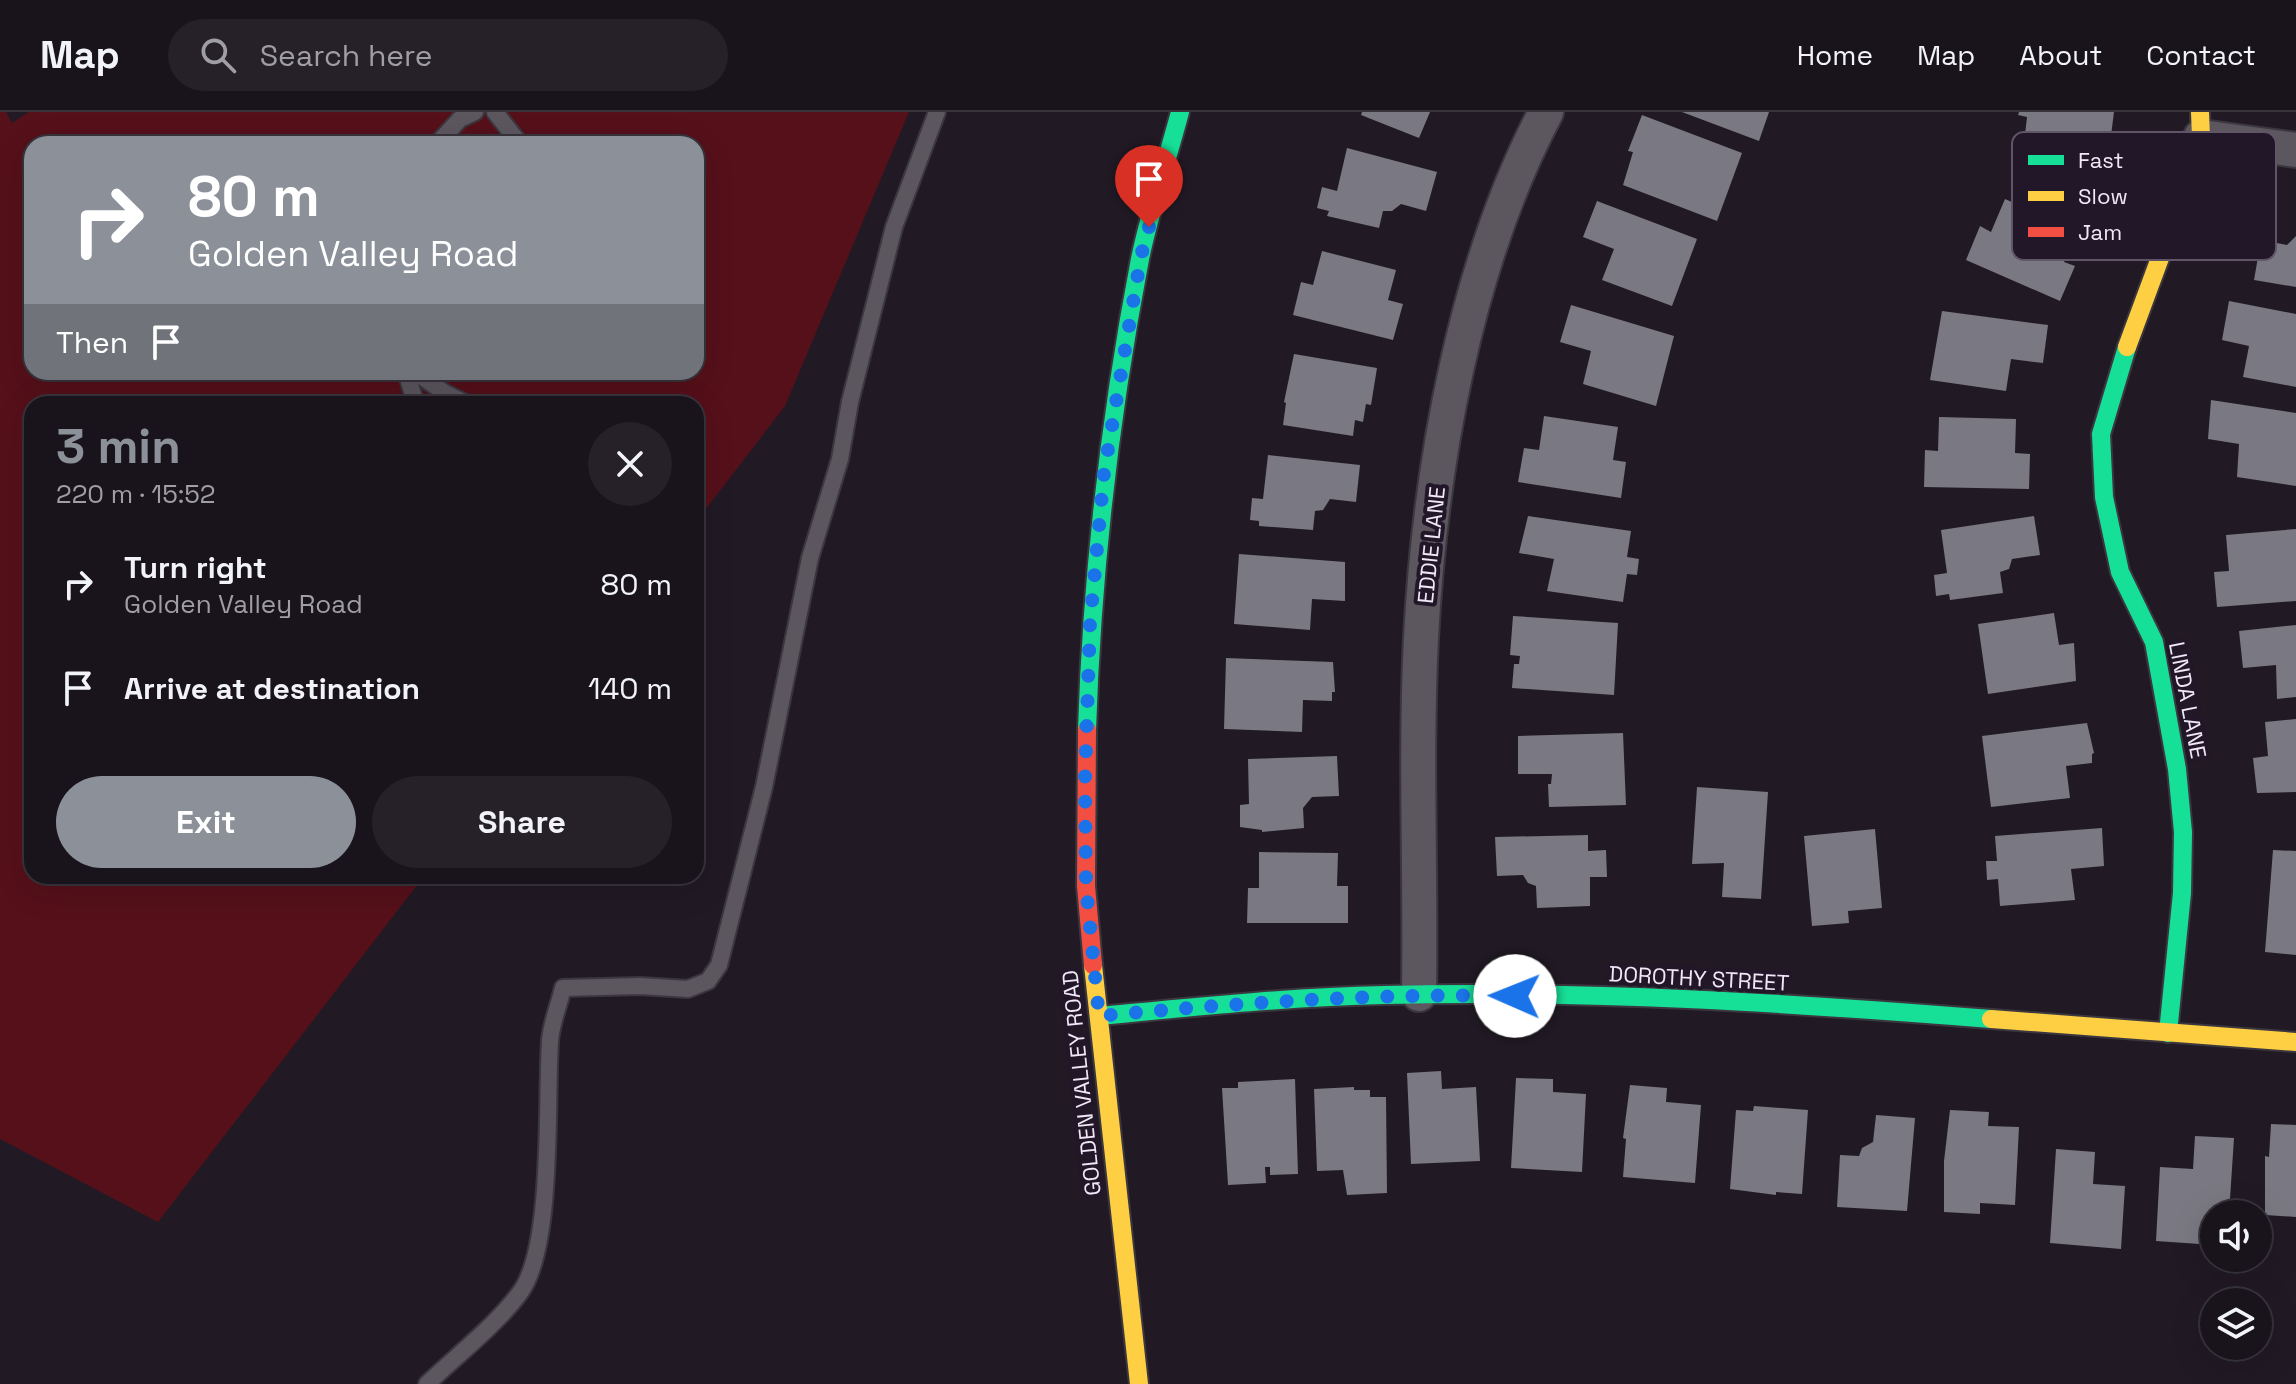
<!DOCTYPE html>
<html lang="en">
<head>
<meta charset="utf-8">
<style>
  body { margin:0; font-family:"Space Grotesk",sans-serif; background:#262129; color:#f1f3f6; height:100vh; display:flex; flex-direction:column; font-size:30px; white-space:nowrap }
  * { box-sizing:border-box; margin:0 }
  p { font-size:26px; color:#9f9ea3 }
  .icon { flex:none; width:44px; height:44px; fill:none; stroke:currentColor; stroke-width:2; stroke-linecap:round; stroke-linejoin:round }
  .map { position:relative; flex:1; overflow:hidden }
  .details { position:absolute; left:24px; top:284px; width:680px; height:488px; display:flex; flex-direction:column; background:#19141c; border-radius:24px; box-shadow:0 8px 32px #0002,0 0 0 2px #37333b }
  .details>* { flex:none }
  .guide { position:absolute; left:24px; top:24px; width:680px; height:244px; border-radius:24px; box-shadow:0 8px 32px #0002,0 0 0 2px #37333b; background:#8c9099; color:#fff; overflow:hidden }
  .fabs { position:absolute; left:2200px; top:1088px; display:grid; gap:16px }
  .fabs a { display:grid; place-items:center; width:72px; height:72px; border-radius:50%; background:#19141c; box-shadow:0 8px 32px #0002,0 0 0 2px #37333b; font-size:40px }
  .pin { position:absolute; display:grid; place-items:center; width:68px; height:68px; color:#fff; margin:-82px -34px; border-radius:50% 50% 50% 0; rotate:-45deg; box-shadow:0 0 8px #0007 }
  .pin .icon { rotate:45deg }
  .me { position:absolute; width:88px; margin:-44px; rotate:271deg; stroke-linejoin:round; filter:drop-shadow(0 0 6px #0008) }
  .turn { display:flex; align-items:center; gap:28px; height:168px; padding:0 32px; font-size:36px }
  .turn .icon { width:104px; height:104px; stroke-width:2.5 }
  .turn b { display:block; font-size:56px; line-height:68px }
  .then { display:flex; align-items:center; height:76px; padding:0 32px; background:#0003; gap:16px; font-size:30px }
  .round { display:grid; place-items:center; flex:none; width:84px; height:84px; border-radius:42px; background:#262129 }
  .head { display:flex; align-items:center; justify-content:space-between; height:136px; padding:0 32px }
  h1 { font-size:48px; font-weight:600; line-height:60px; color:#8c9099 }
  .action { display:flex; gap:16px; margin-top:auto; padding:16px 32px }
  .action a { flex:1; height:92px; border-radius:48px; background:#8c9099; color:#fff; font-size:32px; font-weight:600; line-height:92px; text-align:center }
  .action a+a { background:#262129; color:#f1f3f6 }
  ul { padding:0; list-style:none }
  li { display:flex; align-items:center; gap:24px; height:104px; padding:0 32px }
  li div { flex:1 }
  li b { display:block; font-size:30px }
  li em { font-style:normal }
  header { display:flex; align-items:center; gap:48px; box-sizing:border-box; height:112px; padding:0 40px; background:#19141c; border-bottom:2px solid #37333b }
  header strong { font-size:38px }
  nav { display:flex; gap:44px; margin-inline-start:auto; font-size:28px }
  .search { width:560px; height:72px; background:#262129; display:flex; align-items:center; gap:20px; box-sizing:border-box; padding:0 28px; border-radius:44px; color:#9f9ea3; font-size:30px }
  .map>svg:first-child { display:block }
</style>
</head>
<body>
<header>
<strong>Map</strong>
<div class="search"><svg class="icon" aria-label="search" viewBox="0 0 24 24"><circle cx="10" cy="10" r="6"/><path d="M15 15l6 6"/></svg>Search here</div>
<nav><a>Home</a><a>Map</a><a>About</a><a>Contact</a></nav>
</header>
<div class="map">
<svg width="2296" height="1272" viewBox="0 0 2296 1272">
  <rect width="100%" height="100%" fill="#211a25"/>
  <path fill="#56101a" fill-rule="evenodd" d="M 0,0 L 6,0 L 12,11 L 29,0 L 909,0 L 785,294 L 696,410 L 696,292 L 32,292 L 32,764 L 424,764 L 158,1110 L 0,1027 ZM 32,32 L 696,32 L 696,260 L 32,260 Z"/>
  <path fill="#7a7882" d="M 1362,0 L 1430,0 L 1419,26 L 1361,3 Z
    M 1682,0 L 1769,0 L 1759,29 Z
    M 2019,0 L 2114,0 L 2108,47 L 2104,47 L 2100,64 L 2022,49 L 2027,5 L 2018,3 Z
    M 1642,3 L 1742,41 L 1717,109 L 1623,73 L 1633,40 L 1628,39 Z
    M 1347,36 L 1437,60 L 1426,99 L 1401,92 L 1392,99 L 1383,99 L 1379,116 L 1327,104 L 1329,99 L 1317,96 L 1322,75 L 1337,79 Z
    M 2005,87 L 2078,119 L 2064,150 L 2075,154 L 2060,189 L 1966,148 L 1980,114 L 1991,120 Z
    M 1597,89 L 1697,127 L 1672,194 L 1602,168 L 1614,137 L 1583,125 Z
    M 2296,124 L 2296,175 L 2254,168 L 2261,128 L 2287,133 Z
    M 1322,139 L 1396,158 L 1388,188 L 1403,192 L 1393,228 L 1293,203 L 1301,170 L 1313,173 Z
    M 2229,189 L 2296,202 L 2296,275 L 2243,265 L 2249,234 L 2222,228 Z
    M 1571,193 L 1674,224 L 1656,294 L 1583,272 L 1591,239 L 1560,230 Z
    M 1942,199 L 2048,213 L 2043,251 L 2011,247 L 2006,279 L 1930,268 Z
    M 1294,242 L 1377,256 L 1371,293 L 1366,292 L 1363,310 L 1355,308 L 1353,324 L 1283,313 L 1286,291 L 1284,290 Z
    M 2211,288 L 2296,301 L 2296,374 L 2237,365 L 2239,332 L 2208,327 Z
    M 1544,304 L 1618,315 L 1613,348 L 1626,350 L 1621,386 L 1518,370 L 1524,336 L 1539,338 Z
    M 1939,305 L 2016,307 L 2015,341 L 2030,342 L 2029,377 L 1924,375 L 1925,338 L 1938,339 Z
    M 1268,343 L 1360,353 L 1356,390 L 1330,387 L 1323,398 L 1315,399 L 1313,418 L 1259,414 L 1259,409 L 1250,408 L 1252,386 L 1263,387 Z
    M 1528,404 L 1631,419 L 1627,445 L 1639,447 L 1637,463 L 1627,462 L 1623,490 L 1547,479 L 1554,447 L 1519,441 Z
    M 2034,404 L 2040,443 L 2012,447 L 2009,457 L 2000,460 L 2003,481 L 1950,488 L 1949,482 L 1936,484 L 1934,463 L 1947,461 L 1941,418 Z
    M 2296,417 L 2296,489 L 2217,495 L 2214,460 L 2229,459 L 2226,423 Z
    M 1239,442 L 1345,450 L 1345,489 L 1312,487 L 1310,518 L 1234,512 Z
    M 2054,501 L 2059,533 L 2074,531 L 2076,569 L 1988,582 L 1978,512 Z
    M 1513,504 L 1618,511 L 1614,583 L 1512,576 L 1514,552 L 1519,552 L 1520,544 L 1510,543 Z
    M 2296,513 L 2296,585 L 2277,587 L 2276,553 L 2243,556 L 2239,519 Z
    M 1226,546 L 1333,550 L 1335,580 L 1332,580 L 1332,589 L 1303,588 L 1302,620 L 1224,617 Z
    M 2296,607 L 2296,680 L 2257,681 L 2253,646 L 2268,644 L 2265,610 Z
    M 2087,611 L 2094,641 L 2092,642 L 2092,651 L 2066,654 L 2070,686 L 1991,695 L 1982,624 Z
    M 1623,621 L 1626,693 L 1549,695 L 1548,672 L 1551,672 L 1552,662 L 1518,662 L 1518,624 Z
    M 1337,644 L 1339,684 L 1312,685 L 1303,696 L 1304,716 L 1262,720 L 1262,718 L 1240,715 L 1240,693 L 1249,692 L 1248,647 Z
    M 1697,675 L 1768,680 L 1761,787 L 1722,785 L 1724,751 L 1692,752 Z
    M 2102,716 L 2104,754 L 2071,757 L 2075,788 L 2000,794 L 1998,767 L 1987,768 L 1986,749 L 1997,749 L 1995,724 Z
    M 1875,717 L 1882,796 L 1848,799 L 1849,811 L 1812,814 L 1804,724 Z
    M 1588,723 L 1588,739 L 1606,738 L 1607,765 L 1590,765 L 1590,794 L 1537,796 L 1536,774 L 1528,771 L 1523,763 L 1497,764 L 1495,725 Z
    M 2273,738 L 2296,739 L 2296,843 L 2265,840 Z
    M 1259,740 L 1338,741 L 1337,774 L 1348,774 L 1348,811 L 1247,811 L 1248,776 L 1259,776 Z
    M 1441,959 L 1442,977 L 1476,975 L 1480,1049 L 1411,1052 L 1407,961 Z
    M 1516,966 L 1553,967 L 1553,980 L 1586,982 L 1582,1060 L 1511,1056 Z
    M 1295,967 L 1298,1062 L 1270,1063 L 1270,1055 L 1265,1055 L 1266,1071 L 1228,1073 L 1222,976 L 1238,976 L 1238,970 Z
    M 1630,973 L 1667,976 L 1666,990 L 1701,993 L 1695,1071 L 1623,1065 L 1626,1027 L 1623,1026 Z
    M 1354,975 L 1354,978 L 1370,978 L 1370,985 L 1386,985 L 1387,1081 L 1347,1083 L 1343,1058 L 1317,1059 L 1314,977 Z
    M 1754,994 L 1808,998 L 1802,1082 L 1776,1080 L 1776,1083 L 1730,1077 L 1736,998 L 1753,999 Z
    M 1950,998 L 1989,1000 L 1988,1014 L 2019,1015 L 2015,1093 L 1980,1091 L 1980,1102 L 1944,1100 L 1944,1049 Z
    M 1876,1003 L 1915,1006 L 1907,1099 L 1837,1095 L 1840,1043 L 1859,1044 L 1862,1036 L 1873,1030 Z
    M 2271,1012 L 2296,1013 L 2296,1105 L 2265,1103 L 2265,1044 L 2269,1045 Z
    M 2195,1024 L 2234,1026 L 2229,1102 L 2214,1102 L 2214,1133 L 2156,1129 L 2160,1055 L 2193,1057 Z
    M 2056,1037 L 2095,1040 L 2093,1072 L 2125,1074 L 2121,1137 L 2050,1131 Z"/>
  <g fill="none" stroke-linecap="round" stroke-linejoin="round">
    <g stroke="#3b373f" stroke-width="20">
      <path id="lane" d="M 495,0 L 520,32
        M 437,32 L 460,7 L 475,0
        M 406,260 L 416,292
        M 415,260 L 445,281 L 467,292
        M 427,1272 C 455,1245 496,1213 519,1182 C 554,1138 546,989 550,929 C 551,912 559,893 563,876 L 640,874 L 688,877 L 708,869 L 719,853 L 764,675 L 810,446 L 840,347 L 850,290 L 894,115 L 937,0"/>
    </g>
    <g stroke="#3b373f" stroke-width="38">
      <path id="street" d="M 2201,25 L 2296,38
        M 1419,882 C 1421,763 1415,644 1421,526 C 1430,354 1465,153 1546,0"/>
    </g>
    <g stroke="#3b373f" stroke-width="22">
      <path id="fast" d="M 2127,235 L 2101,322 L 2104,385 L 2120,460 L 2154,530 L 2177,657 L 2183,720 L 2182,781 L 2168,921
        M 1087,618 C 1092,459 1110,303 1140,147 C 1150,98 1167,49 1180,0
        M 1099,904 C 1194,895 1289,885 1384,883 C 1587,878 1789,891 1991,907"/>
    </g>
    <g stroke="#3b373f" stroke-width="22">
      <path id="slow" d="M 2127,235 L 2190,65 L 2201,25 L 2200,0
        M 1093,853 L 1139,1272
        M 1991,907 L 2296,930"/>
    </g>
    <g stroke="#3b373f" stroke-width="22">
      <path id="jam" d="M 1087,618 L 1086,774 L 1093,853"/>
    </g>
    <use href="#lane" stroke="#5c565f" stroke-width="16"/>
    <use href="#street" stroke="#5c565f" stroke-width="34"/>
    <use href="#fast" stroke="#16e098" stroke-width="18"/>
    <use href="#slow" stroke="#ffcf43" stroke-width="18"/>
    <use href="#jam" stroke="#f24e42" stroke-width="18"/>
  </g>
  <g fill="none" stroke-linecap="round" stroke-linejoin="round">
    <path stroke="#1a73e8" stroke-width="14" stroke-dasharray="0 25.2" d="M 1149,115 L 1141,144 L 1104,361 L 1090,512 L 1085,668 L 1086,774 L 1099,904 C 1238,891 1376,881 1515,884"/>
  </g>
  <g text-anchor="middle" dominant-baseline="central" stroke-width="8" stroke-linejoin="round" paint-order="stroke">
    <g font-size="22" fill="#efe8f5" stroke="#221629">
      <text transform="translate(1431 433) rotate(-84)">EDDIE LANE</text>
      <text transform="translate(2188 588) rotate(79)">LINDA LANE</text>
      <text transform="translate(1699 866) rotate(3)">DOROTHY STREET</text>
      <text transform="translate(1081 971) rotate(-96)">GOLDEN VALLEY ROAD</text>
    </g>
  </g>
  <rect x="2012" y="20" width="264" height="128" rx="12" fill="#221629" stroke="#605566" stroke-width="2"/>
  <rect x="2028" y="43" width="36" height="10" fill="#16e098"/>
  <rect x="2028" y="79" width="36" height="10" fill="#ffcf43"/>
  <rect x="2028" y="115" width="36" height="10" fill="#f24e42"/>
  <g font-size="22" fill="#efe8f5">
    <text x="2078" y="56">Fast</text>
    <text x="2078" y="92">Slow</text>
    <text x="2078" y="128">Jam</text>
  </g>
</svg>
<div class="fabs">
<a><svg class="icon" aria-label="sound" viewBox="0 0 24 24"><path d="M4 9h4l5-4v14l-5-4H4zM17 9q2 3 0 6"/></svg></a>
<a><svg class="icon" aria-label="layers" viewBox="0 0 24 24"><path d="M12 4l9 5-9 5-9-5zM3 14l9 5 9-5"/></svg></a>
</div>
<div class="pin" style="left:1149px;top:115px;background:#d93025"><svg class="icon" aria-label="arrive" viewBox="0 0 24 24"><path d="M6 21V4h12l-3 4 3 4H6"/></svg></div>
<svg class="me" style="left:1515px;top:884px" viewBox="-20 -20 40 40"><circle r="19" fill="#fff"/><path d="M0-13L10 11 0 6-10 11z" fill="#1a73e8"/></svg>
<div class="guide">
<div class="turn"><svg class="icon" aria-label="right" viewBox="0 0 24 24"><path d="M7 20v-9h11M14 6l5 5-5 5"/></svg><div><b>80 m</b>Golden Valley Road</div></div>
<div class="then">Then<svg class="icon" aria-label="arrive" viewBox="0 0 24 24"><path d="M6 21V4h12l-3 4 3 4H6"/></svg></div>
</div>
<section class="details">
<div class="head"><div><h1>3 min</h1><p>220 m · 15:52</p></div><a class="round"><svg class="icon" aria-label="close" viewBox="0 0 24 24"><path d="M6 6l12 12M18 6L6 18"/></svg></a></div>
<ul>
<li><svg class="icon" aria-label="right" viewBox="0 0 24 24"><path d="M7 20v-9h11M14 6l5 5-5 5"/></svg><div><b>Turn right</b><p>Golden Valley Road</p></div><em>80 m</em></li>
<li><svg class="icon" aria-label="arrive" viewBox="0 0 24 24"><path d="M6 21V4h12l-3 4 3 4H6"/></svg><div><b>Arrive at destination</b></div><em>140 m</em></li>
</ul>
<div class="action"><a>Exit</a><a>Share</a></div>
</section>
</div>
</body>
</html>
